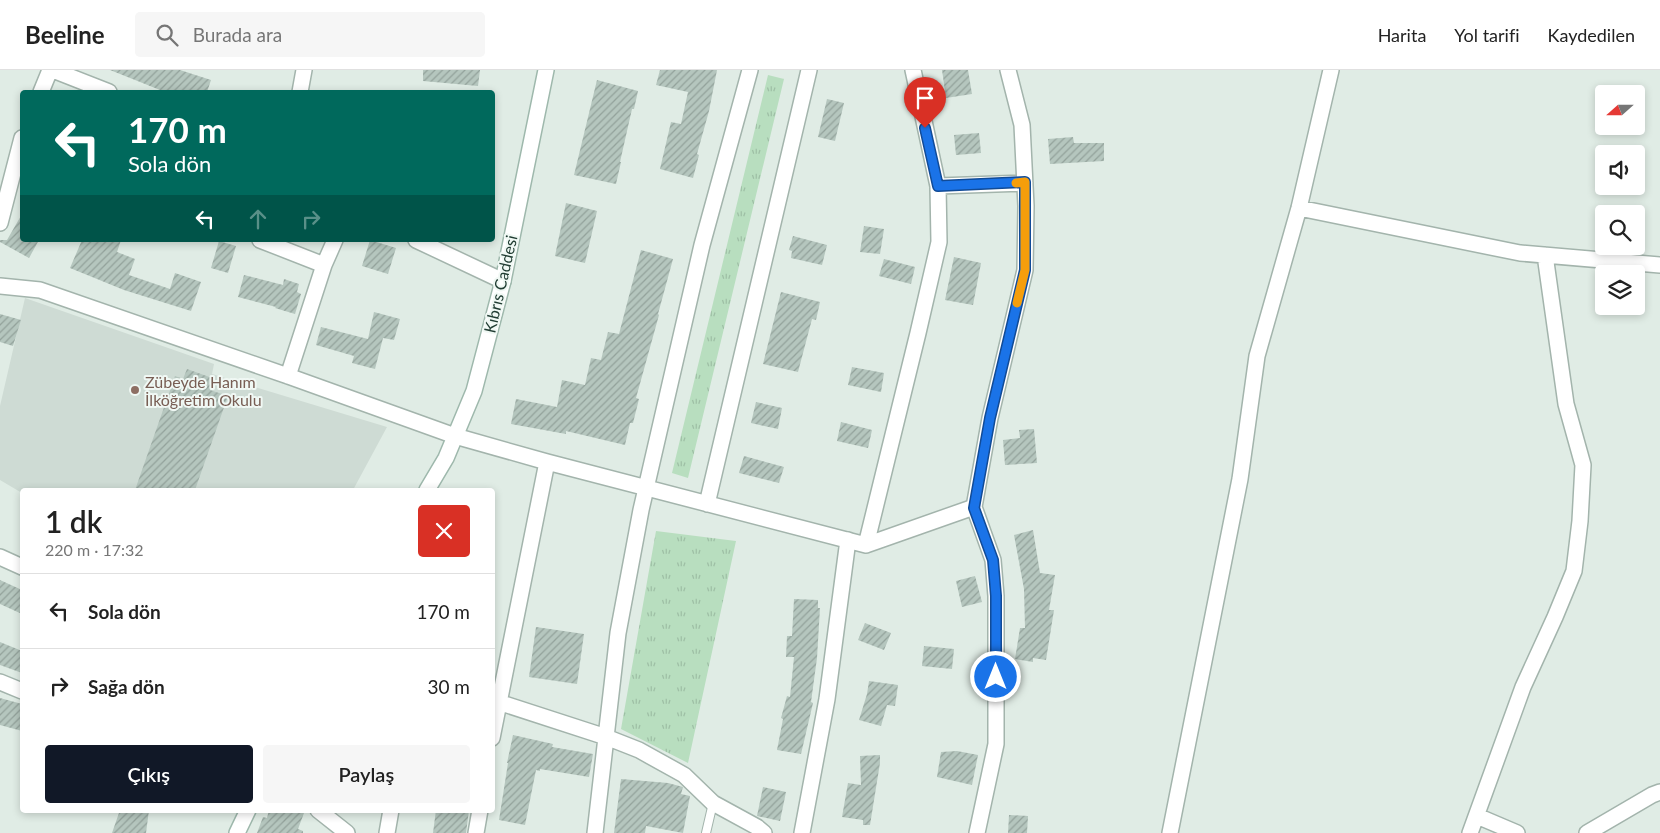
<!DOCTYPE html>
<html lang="tr">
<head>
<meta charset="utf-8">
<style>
  body { margin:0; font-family:Lato,sans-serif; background:#f6f6f6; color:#222; height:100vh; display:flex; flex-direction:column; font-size:19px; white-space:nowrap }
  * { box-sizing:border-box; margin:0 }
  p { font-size:16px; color:#767676 }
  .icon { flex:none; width:28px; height:28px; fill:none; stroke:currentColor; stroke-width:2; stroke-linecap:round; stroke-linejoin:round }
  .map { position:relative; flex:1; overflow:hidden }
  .panel { position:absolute; left:20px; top:418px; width:475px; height:325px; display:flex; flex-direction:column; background:#fff; border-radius:5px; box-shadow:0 2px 8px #0003 }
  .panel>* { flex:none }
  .hud { position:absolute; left:20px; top:20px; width:475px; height:152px; border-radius:5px; box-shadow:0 2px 8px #0003; background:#00695c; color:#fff; overflow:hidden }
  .needle { width:32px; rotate:249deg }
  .fabs { position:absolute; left:1595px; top:15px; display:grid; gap:10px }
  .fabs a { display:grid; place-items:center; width:50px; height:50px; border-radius:5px; background:#fff; box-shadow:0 2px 8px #0003; font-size:25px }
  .pin { position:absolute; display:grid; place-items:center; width:42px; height:42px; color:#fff; margin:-51px -21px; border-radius:50% 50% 50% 0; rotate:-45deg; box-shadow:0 0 5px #0007 }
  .pin .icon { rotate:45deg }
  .me { position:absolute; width:55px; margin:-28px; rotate:0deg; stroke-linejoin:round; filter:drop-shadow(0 0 4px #0008) }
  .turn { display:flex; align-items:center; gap:18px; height:105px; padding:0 25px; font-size:22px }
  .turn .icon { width:65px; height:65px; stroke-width:2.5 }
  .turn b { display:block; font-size:35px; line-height:42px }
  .lanes { display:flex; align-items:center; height:48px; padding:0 25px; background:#0003; justify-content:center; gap:25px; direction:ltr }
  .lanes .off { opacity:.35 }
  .round { display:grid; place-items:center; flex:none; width:52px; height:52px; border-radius:5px; background:#f6f6f6 }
  .head { display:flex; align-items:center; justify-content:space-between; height:85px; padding:0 25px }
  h1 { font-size:30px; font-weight:600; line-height:38px }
  .cta { display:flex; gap:10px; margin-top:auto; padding:10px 25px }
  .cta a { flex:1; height:58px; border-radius:5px; background:#111827; color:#fff; font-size:20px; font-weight:600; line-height:58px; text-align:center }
  .cta a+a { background:#f6f6f6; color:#222 }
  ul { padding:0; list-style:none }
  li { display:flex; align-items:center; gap:15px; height:75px; padding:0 25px; border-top:1px solid #e0e0e0 }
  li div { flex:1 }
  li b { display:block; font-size:19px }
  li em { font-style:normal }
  header { display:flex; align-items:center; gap:30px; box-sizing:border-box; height:70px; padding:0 25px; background:#fff; border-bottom:1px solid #e0e0e0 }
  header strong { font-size:24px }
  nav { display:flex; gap:28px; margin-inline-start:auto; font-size:18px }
  .search { width:350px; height:45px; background:#f6f6f6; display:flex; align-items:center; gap:12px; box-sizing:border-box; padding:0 18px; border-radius:5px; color:#767676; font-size:19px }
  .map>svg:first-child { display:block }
</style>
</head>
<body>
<header>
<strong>Beeline</strong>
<div class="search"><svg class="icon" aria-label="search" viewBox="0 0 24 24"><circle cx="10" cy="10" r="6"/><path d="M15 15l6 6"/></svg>Burada ara</div>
<nav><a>Harita</a><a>Yol tarifi</a><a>Kaydedilen</a></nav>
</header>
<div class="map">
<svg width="1660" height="763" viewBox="0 0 1660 763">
  <defs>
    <pattern id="park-tufts" width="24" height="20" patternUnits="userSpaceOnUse" patternTransform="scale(1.25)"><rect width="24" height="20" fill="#b8debf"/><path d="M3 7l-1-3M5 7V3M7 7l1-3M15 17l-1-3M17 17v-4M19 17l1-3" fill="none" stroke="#9ebfa5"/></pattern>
    <pattern id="building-hatch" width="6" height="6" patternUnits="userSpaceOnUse" patternTransform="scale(1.25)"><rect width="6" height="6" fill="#b5c6be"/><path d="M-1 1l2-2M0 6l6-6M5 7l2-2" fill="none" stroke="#93a29b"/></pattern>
  </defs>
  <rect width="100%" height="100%" fill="#e0ece5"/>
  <path fill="#cedbd4" d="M 25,228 L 214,294 L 212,304 L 387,357 L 353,420 L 22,420 L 22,423 L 0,410 L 0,336 Z"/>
  <path fill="url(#park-tufts)" d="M 768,5 L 784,9 L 688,408 L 672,403 Z
    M 656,461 L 736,471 L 688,693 L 621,659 Z"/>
  <path fill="url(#building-hatch)" d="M 110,0 L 180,0 L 211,10 L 207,22 L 165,22 Z
    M 423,0 L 480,0 L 478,16 L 423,11 Z
    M 660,0 L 717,0 L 709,41 L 697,84 L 699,85 L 693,108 L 660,99 L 671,52 L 681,54 L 688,22 L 656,15 Z
    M 942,0 L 968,0 L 972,24 L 946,28 Z
    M 597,10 L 638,21 L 634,39 L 632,39 L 620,92 L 621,92 L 616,114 L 574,105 Z
    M 827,29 L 844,33 L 835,71 L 818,67 Z
    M 979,63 L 981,83 L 956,85 L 954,65 Z
    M 1073,67 L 1074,73 L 1104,73 L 1104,91 L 1050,94 L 1048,69 Z
    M 566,133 L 597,141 L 585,193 L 555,186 Z
    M 22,144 L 22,170 L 39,170 L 29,188 L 0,172 L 0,170 L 7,170 Z
    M 864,156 L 884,159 L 880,184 L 860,182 Z
    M 793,166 L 827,175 L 822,195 L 791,188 L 792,181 L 789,180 Z
    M 82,170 L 121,170 L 117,182 L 135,189 L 129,205 L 170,219 L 175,203 L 201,212 L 191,241 L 124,220 L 70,198 Z
    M 370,170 L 396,178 L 388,204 L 362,196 Z
    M 219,171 L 236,176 L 228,203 L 211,198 Z
    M 641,180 L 673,189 L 658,244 L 659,245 L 636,328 L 639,329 L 633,353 L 630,353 L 625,375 L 566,361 L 566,364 L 511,354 L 516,329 L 557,337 L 562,310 L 585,315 L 591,288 L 601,290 L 608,262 L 619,264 Z
    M 954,187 L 981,193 L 973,235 L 945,230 Z
    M 884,189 L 915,197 L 911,214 L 879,206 Z
    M 244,205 L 283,215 L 284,209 L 299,214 L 297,222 L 301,224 L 295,244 L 275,238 L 276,237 L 238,227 Z
    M 781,222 L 820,232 L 816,250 L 812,249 L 798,302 L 763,294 Z
    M 374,242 L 400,249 L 394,270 L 383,268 L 375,299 L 352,293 L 354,286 L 316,275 L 321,257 L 368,269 Z
    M 0,244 L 21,250 L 13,276 L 0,272 Z
    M 852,297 L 884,303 L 881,322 L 848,315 Z
    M 187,299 L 215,309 L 210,320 L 228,326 L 195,420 L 135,420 L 175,306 L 183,309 Z
    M 756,332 L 782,338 L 778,359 L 751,353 Z
    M 841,352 L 872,360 L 868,378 L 837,371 Z
    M 1034,359 L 1037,393 L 1005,395 L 1003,370 L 1020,368 L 1019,360 Z
    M 744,386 L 784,397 L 779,413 L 739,403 Z
    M 1033,460 L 1040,503 L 1055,505 L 1049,540 L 1054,540 L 1046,590 L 1033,588 L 1033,592 L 1015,589 L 1020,558 L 1025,558 L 1024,519 L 1014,465 Z
    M 975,506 L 982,532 L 962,537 L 956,511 Z
    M 0,510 L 22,520 L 22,544 L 0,534 Z
    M 794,529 L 818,530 L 818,538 L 820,538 L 817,588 L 811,632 L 813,633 L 801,684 L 777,680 L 783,649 L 781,648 L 787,626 L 790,627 L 794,587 L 786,587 L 787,566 L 792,566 Z
    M 865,553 L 891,563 L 884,580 L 858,570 Z
    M 536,557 L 584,564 L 577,614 L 529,607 Z
    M 0,572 L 22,581 L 22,603 L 0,595 Z
    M 924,576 L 954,579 L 952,599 L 922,596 Z
    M 869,611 L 898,615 L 895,636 L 887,635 L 881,656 L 859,650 L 867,624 Z
    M 0,628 L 22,634 L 22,661 L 0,655 Z
    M 513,665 L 553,674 L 552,677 L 593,684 L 589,707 L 540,699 L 540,701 L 536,700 L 525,755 L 499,750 L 508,693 L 507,693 Z
    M 957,681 L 978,685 L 972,715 L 937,707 L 941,682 Z
    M 880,685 L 880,693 L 870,755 L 863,755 L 863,750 L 842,747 L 848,713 L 861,715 L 860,686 Z
    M 621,709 L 668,713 L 683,717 L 681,724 L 690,726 L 683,763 L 646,756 L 645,763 L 614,763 Z
    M 763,717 L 786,722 L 780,751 L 757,746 Z
    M 120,740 L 149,740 L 146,763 L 112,763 Z
    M 269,740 L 295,740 L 304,743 L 298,759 L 303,761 L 303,763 L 257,763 L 263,747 L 267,748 Z
    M 436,740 L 469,740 L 466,763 L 433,763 Z
    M 1009,745 L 1028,746 L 1027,763 L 1008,763 Z"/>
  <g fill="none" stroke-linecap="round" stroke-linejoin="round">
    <g stroke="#a3b4ac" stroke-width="10">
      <path id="lane" d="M 706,763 L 713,733"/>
    </g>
    <g stroke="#a3b4ac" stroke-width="18">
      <path id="street" d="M 53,0 L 109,22
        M 913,0 L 938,116 L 1025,113
        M 41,22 L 50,0
        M 300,22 L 304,0
        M 1299,138 L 1520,183 L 1660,195
        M 0,153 L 22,68
        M 260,170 L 324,195
        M 416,170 L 503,211
        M 0,216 L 40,220 L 288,306 L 455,366 L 547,392 L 866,475 L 974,437 L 990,348 L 1025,200 L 1026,136 L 1022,55 L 1008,0
        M 288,306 L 324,195 L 335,170
        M 707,434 L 809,0
        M 974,437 L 993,490 L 996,526 L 996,674 L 977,763
        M 866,475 L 918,263 L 939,172 L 938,116
        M 0,487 L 22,497
        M 0,612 L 22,621
        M 492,630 L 606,667 L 639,680 L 684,705 L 713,733 L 757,757 L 764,763
        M 492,668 L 547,392
        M 318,740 L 347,763
        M 1477,746 L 1517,763
        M 387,763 L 391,740
        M 476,763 L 480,740
        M 595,763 L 618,563 L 641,440 L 702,175 L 750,0
        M 802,763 L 827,629 L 848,470
        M 1170,763 L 1240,409 L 1257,286 L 1299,138 L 1331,0
        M 1470,763 L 1523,617 L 1555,547 L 1574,501 L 1580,451 L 1583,395 L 1566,334 L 1545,185
        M 1587,763 L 1652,725 L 1660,722"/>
    </g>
    <g stroke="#9eb8ac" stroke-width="18">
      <path id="secondary" d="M 427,420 L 446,388 L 474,321 L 503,211 L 546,0
        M 237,763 L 248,740"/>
    </g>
    <use href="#lane" stroke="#fff" stroke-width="8"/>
    <use href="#street" stroke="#fff" stroke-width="15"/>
    <use href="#secondary" stroke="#fff" stroke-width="15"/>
  </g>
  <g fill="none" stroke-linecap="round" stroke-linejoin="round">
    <g stroke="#114b97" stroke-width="12">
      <path id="route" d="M 925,58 L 938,116 L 1025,112 L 1025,200 L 990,348 L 974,438 L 993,490 L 996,526 L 996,607"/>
    </g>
    <use href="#route" stroke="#1a73e8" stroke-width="9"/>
    <path stroke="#f59e0b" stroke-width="9" d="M 1016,113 L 1025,112 L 1025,200 L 1017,233"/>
  </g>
  <circle fill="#8d6e63" stroke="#f0f8f4" stroke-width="2" cx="135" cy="320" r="5"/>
  <g text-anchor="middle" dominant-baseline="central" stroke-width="4" stroke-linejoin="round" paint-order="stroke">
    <g font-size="16" fill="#203c32" stroke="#f0f8f4">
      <text transform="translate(500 214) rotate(-77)">Kıbrıs Caddesi</text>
    </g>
    <g font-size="16" fill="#785e54" stroke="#f0f8f4" text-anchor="start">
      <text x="145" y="311">Zübeyde Hanım<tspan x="145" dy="18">İlköğretim Okulu</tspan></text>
    </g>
  </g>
</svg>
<div class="fabs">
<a><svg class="needle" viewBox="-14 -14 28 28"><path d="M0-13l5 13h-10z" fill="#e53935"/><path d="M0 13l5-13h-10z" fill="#767676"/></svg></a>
<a><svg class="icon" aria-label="sound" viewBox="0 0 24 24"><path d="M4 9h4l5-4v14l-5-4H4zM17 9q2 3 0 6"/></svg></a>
<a><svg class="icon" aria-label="search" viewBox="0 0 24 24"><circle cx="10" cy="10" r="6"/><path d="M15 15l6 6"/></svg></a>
<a><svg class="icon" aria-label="layers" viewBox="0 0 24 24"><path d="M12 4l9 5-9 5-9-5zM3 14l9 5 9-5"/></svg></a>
</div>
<div class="pin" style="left:925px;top:58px;background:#d93025"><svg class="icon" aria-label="arrive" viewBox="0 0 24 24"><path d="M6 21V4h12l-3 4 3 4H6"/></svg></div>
<svg class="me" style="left:996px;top:607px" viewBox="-20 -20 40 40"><circle r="17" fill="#1a73e8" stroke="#fff" stroke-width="3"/><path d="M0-11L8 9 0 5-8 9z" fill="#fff"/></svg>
<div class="hud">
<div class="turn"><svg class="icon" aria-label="left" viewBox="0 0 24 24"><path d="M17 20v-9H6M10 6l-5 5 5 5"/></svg><div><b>170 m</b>Sola dön</div></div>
<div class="lanes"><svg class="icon" aria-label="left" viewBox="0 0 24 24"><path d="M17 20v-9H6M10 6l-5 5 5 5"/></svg><svg class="icon off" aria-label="ahead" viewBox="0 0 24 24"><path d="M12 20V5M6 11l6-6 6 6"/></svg><svg class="icon off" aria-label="right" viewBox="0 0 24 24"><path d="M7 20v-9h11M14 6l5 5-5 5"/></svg></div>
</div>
<section class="panel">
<div class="head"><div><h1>1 dk</h1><p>220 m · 17:32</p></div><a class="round" style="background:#d93025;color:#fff"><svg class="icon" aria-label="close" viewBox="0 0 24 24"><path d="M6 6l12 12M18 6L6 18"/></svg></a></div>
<ul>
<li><svg class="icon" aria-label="left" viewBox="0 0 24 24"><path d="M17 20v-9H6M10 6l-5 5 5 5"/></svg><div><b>Sola dön</b></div><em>170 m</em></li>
<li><svg class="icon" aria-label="right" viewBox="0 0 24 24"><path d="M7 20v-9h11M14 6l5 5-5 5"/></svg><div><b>Sağa dön</b></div><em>30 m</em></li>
</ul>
<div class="cta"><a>Çıkış</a><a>Paylaş</a></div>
</section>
</div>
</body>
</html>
